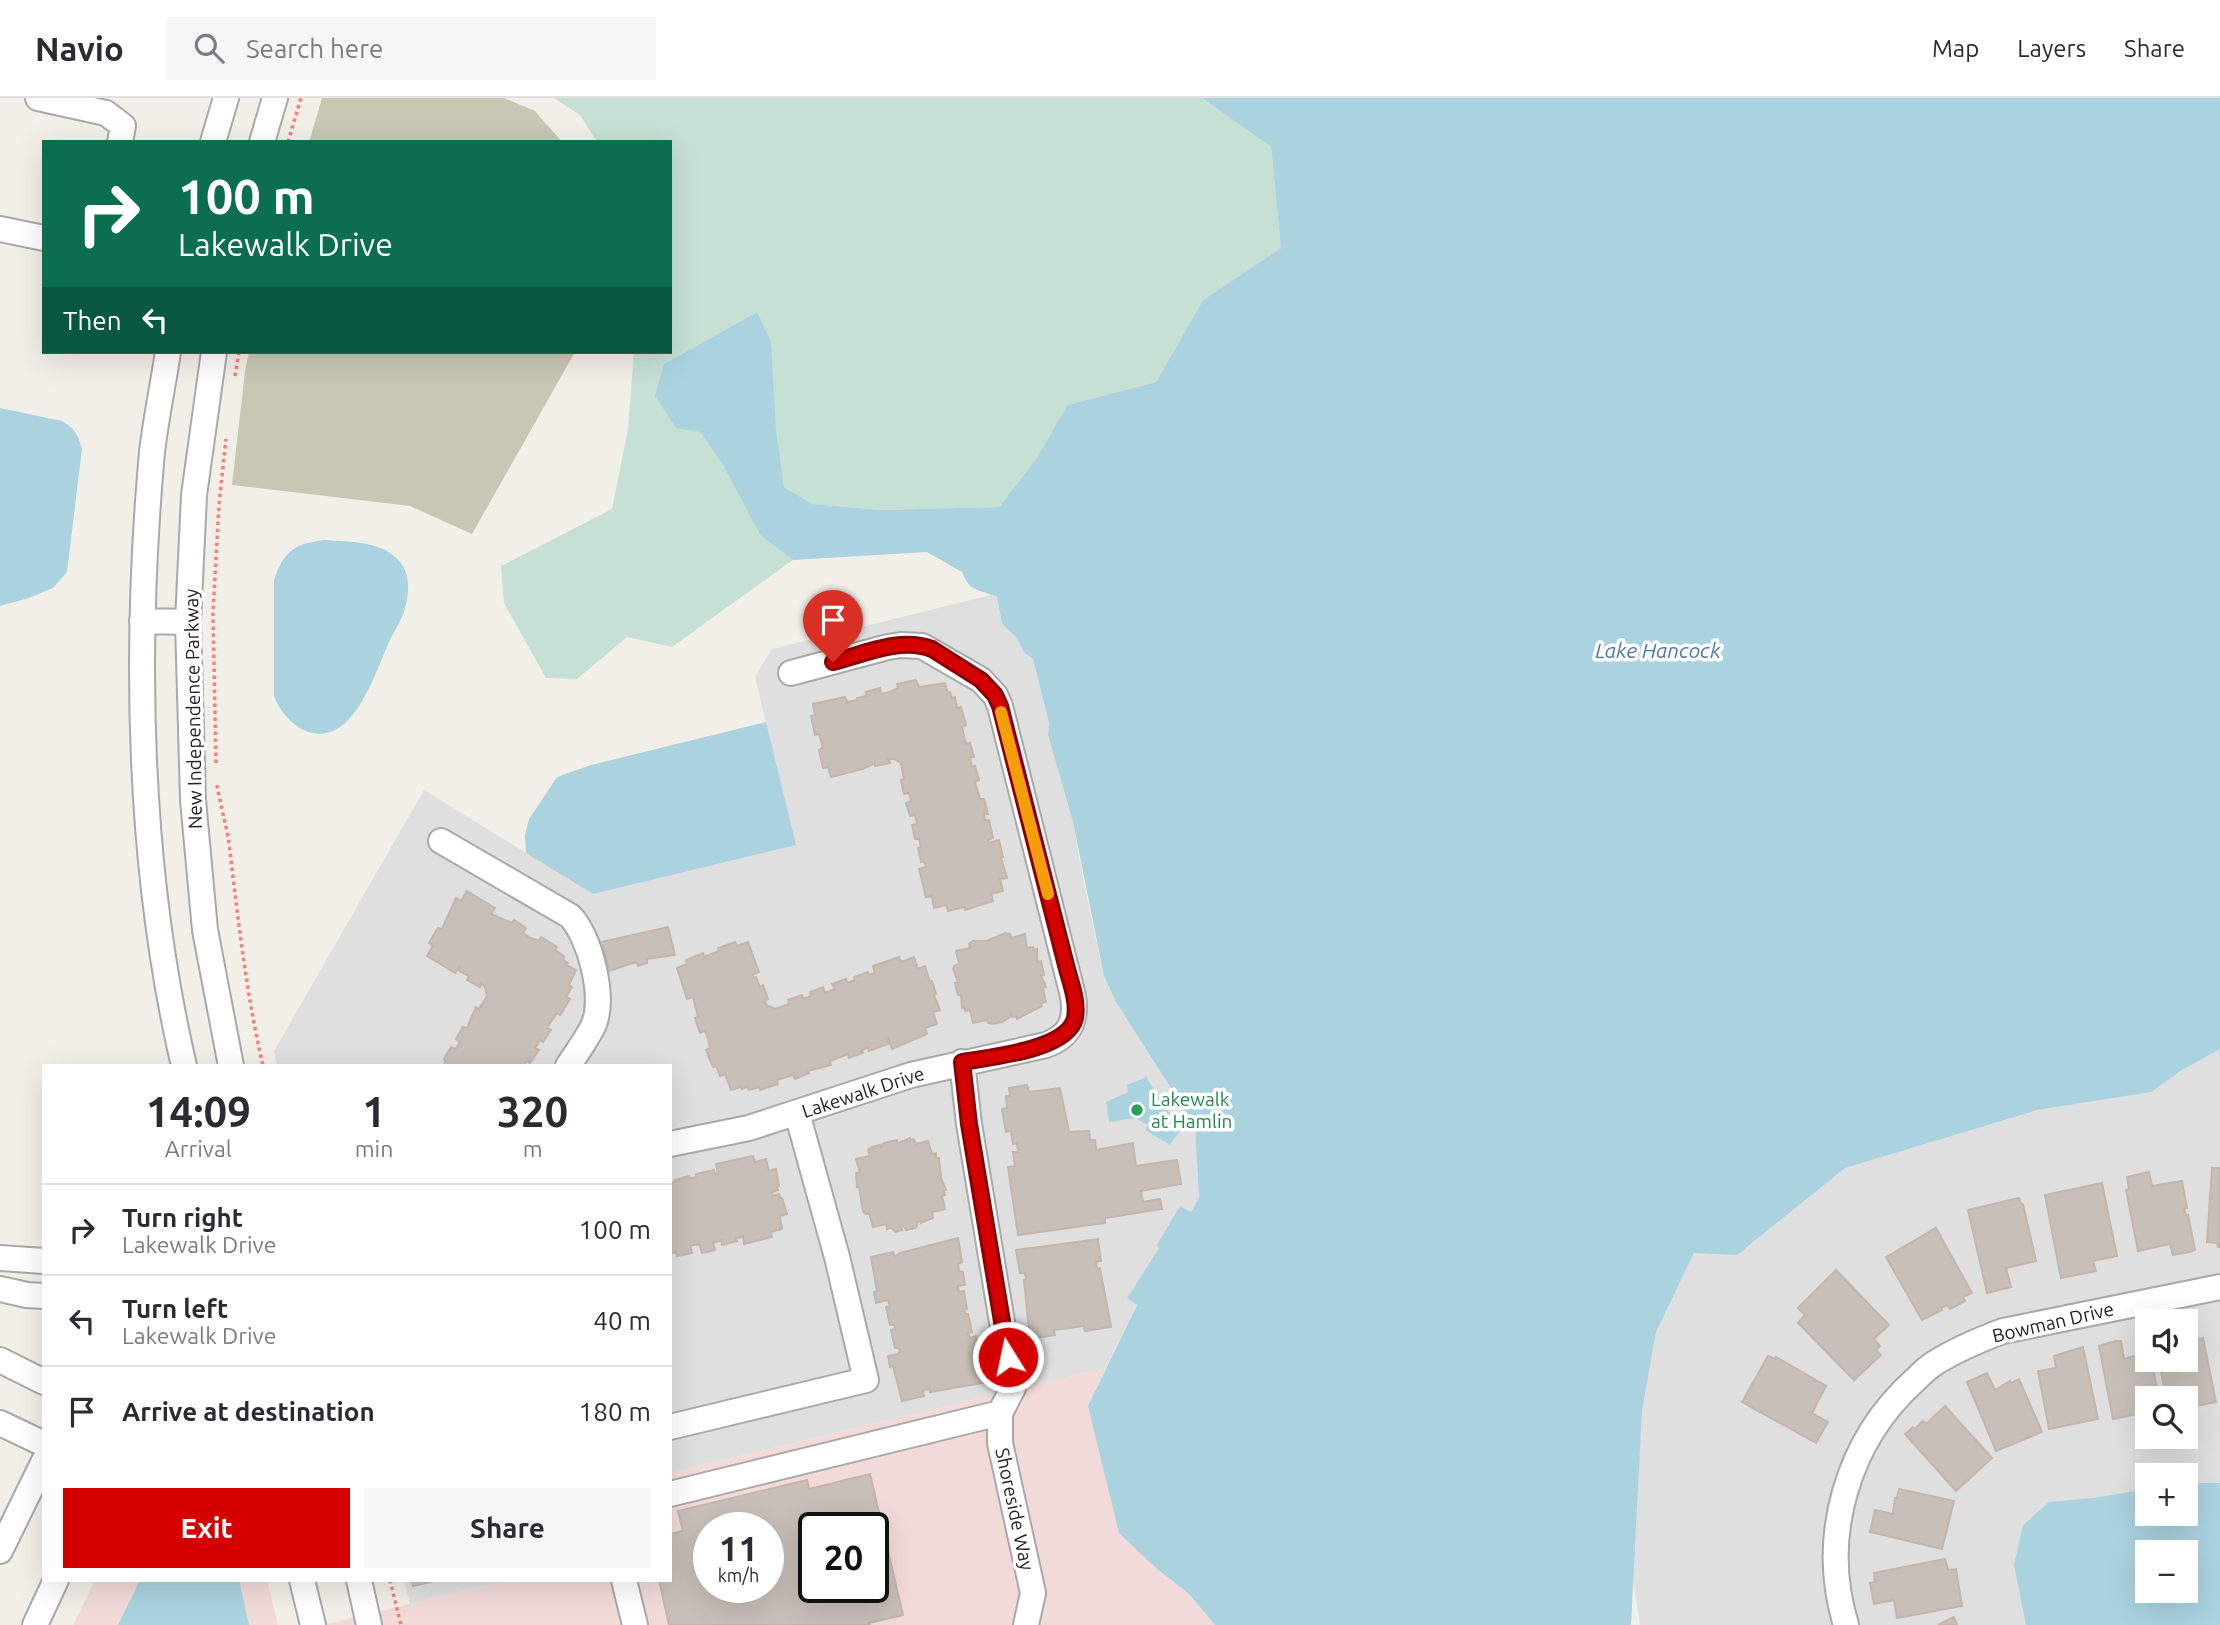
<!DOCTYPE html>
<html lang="en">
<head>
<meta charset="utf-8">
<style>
  body { margin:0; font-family:Ubuntu,sans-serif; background:#f7f7f7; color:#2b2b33; height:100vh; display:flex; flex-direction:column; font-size:26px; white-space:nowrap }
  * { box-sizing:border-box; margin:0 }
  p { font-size:23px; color:#7c7c81 }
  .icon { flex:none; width:38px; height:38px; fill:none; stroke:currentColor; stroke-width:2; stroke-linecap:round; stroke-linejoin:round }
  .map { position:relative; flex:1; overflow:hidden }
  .side { position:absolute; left:42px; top:966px; width:630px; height:518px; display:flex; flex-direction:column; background:#fff; border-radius:0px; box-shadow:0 7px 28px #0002 }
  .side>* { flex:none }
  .guide { position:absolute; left:42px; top:42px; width:630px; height:214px; border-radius:0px; box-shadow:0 7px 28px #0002; background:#0b6e4f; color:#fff; overflow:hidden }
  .buttons { position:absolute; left:2135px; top:1211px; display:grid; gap:14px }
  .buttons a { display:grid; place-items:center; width:63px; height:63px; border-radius:0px; background:#fff; box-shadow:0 7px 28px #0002; font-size:35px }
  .speed { position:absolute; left:693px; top:1414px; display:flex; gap:14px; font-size:35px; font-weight:700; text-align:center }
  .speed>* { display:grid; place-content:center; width:91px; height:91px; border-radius:50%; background:#fff; box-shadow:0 7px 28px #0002; line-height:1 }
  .speed small { font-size:18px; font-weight:400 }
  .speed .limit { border:4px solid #111; border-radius:10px; background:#fff; color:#111 }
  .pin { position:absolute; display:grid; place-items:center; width:60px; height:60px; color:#fff; margin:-72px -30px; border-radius:50% 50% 50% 0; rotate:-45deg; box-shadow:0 0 7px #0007 }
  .pin .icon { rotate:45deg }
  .me { position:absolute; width:77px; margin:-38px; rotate:350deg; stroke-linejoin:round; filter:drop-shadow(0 0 5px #0008) }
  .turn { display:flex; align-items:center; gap:24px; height:147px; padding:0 21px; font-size:32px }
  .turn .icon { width:91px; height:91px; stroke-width:2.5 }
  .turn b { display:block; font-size:49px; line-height:60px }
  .then { display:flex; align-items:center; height:66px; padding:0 21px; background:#0003; gap:14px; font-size:26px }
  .eta { display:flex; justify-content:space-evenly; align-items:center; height:119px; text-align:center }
  .eta b { font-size:42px; font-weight:700; line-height:49px }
  .cta { display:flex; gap:14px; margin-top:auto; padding:14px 21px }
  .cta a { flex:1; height:80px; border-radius:0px; background:#d40000; color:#fff; font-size:28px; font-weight:700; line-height:80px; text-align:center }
  .cta a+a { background:#f7f7f7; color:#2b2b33 }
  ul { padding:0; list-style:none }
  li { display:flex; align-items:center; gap:21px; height:91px; padding:0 21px; border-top:2px solid #e1e1e2 }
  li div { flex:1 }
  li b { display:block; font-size:26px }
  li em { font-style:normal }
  header { display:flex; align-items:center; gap:42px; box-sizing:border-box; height:98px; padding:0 35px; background:#fff; border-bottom:2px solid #e1e1e2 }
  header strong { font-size:33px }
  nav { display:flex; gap:38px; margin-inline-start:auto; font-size:24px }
  .search { width:490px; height:63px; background:#f7f7f7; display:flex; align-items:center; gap:18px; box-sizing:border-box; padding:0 24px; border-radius:0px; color:#7c7c81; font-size:26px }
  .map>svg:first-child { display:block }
</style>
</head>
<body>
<header>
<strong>Navio</strong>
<div class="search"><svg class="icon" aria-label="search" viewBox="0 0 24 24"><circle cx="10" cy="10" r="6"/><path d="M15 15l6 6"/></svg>Search here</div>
<nav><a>Map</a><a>Layers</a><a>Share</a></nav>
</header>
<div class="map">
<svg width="2220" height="1527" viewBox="0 0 2220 1527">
  <rect width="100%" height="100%" fill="#f2efe9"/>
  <path fill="#e0dfdf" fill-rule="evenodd" d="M 991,497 L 997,499 L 1002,526 L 1017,540 L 1024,555 L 1033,561 L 1038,575 L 1049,625 L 1048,637 L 1073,724 L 1085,791 L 1104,878 L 1116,904 L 1195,1028 L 1199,1100 L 1191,1114 L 1180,1108 L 1159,1150 L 1127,1200 L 1137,1206 L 1106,1270 L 670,1375 L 670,968 L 277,968 L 274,953 L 424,692 L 593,796 L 795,747 L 755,579 L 772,551 Z
    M 2220,881 L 2220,1527 L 1640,1527 L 1600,1265 L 1728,1024 ZM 2147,1223 L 2186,1223 L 2186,1262 L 2147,1262 ZM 2147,1300 L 2186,1300 L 2186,1339 L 2147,1339 ZM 2147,1377 L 2186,1377 L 2186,1416 L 2147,1416 ZM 2147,1454 L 2186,1454 L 2186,1493 L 2147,1493 Z
    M 404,1482 L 510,1482 L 410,1506 Z"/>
  <path fill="#f2dad9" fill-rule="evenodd" d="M 1106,1270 L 1088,1308 L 1102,1362 L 1156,1470 L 1189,1496 L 1215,1527 L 323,1527 L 510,1482 L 670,1482 L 670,1375 ZM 709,1430 L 768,1430 L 768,1489 L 709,1489 ZM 814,1430 L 873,1430 L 873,1489 L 814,1489 Z
    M 95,1482 L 267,1482 L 278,1527 L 73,1527 Z"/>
  <path fill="#c7c7b4" d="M 322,0 L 504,0 L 535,13 L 562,44 L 309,44 Z
    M 249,254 L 575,254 L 472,436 L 410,408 L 232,387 L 245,273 Z"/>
  <path fill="#c6e0d4" d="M 554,0 L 1202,0 L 1271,49 L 1281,150 L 1203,202 L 1156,284 L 1067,307 L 1037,360 L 999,409 L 882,412 L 812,406 L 784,389 L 757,214 L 666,265 L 700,334 L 724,369 L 760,437 L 793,462 L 672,549 L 627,539 L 577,581 L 546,580 L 504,505 L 501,468 L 612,411 L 628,331 L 634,254 L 670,254 L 670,44 L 597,44 L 580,17 Z"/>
  <path fill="#aad3df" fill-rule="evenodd" d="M 1202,0 L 2220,0 L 2220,951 L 2182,972 L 2151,994 L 2037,1012 L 1845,1070 L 1737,1157 L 1694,1155 L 1656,1234 L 1642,1312 L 1631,1527 L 1215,1527 L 1189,1496 L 1156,1470 L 1119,1435 L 1088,1308 L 1137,1207 L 1127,1200 L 1159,1150 L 1157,1147 L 1180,1108 L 1191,1114 L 1199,1100 L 1195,1028 L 1116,904 L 1104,878 L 1073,724 L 1048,637 L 1049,625 L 1033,561 L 1024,555 L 1017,540 L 1002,526 L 997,499 C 979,491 969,494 962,474 L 927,454 L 793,462 L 760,437 L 724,369 L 700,334 L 676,330 L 655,298 L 664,266 L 757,214 L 771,244 L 776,332 L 784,389 L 812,406 L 882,412 L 999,409 L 1037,360 L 1067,307 L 1156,284 L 1203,202 L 1281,150 L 1271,49 Z
    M 0,310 L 62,323 C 75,330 78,337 82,351 L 67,474 L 53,490 L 29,500 L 0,508 Z
    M 324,442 C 349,444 387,442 403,468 C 410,481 409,496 405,510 C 402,522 394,533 389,544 C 378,569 368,600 349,621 C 322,651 287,631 274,598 L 274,482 C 284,453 294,446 324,442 Z
    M 766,624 L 796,747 L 593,796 L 526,755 L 525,737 L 529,721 L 557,679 L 591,667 Z
    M 1146,979 L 1180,1032 L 1170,1047 L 1145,1032 L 1148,1027 L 1135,1020 L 1109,1024 L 1106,1004 L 1128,994 L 1127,987 Z
    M 2186,1385 L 2220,1385 L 2220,1527 L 2026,1527 L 2014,1467 L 2023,1427 L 2049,1404 L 2094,1400 L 2147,1391 L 2147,1416 L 2186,1416 ZM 2147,1454 L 2186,1454 L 2186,1493 L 2147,1493 Z
    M 140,1482 L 239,1482 L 249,1527 L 118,1527 Z"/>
  <path fill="#c7bfb8" stroke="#c4b6ab" stroke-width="2" fill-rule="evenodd" d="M 916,582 L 919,589 L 945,585 L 948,595 L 950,594 L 952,600 L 955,599 L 957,610 L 961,609 L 966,627 L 962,629 L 966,646 L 970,645 L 974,659 L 970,660 L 972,669 L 975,668 L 979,682 L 975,684 L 980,701 L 984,701 L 988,716 L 984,716 L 985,722 L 989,722 L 993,740 L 988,742 L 988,745 L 999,742 L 1003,759 L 1001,760 L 1007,780 L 1000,781 L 1003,793 L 991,796 L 993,803 L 965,812 L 964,809 L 948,813 L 946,807 L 934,810 L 932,798 L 926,799 L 919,771 L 926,769 L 924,763 L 921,764 L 918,750 L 921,749 L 919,741 L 915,741 L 912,727 L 917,726 L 915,717 L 910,718 L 906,705 L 911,703 L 909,695 L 904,696 L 901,682 L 904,681 L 901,665 L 894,661 L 888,661 L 890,665 L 875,668 L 875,665 L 863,671 L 831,679 L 828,669 L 823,670 L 819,652 L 823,650 L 819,636 L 815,637 L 811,618 L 815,617 L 813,606 L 845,599 L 847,604 L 857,602 L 857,600 L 867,598 L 866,594 L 880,590 L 881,596 L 890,594 L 898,590 L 897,586 Z
    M 467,793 L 495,810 L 491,816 L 512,825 L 514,822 L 526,830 L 523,835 L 529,839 L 539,843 L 541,839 L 557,849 L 555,852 L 564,858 L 563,862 L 568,865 L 566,867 L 576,872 L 569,887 L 572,889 L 566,899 L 570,901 L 560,917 L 557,915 L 547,930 L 551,932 L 543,944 L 540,942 L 535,950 L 539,952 L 530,965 L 526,963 L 524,968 L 443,968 L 446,963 L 444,961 L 451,949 L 456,951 L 460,944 L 456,941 L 463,929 L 467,930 L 476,909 L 479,911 L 487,898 L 485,889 L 481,886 L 480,889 L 467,882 L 469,878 L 459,873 L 459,870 L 455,875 L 427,858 L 433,848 L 429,845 L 438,830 L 442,831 L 456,800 L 461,803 Z
    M 668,829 L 675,857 L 647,861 L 647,865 L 638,868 L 636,864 L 609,873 L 602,844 Z
    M 1005,835 L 1010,836 L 1011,840 L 1025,836 L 1027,850 L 1033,849 L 1034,852 L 1037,851 L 1037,864 L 1041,863 L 1044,877 L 1041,878 L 1046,889 L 1043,890 L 1046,904 L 1041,905 L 1042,908 L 1017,921 L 1016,918 L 1012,919 L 1011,916 L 1010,919 L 1002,924 L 993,926 L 988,925 L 987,922 L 973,925 L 970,912 L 965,913 L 964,909 L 962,910 L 961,897 L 958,897 L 955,885 L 958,884 L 953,871 L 954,868 L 959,866 L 956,853 L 970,850 L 969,846 L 973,843 L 987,843 Z
    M 735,844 L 737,848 L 748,844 L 759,874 L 753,877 L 753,880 L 756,879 L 760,889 L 763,887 L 768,901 L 765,903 L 766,907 L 775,911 L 789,906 L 788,902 L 802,897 L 803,901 L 811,898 L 810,894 L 823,889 L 825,895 L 835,891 L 832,886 L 846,881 L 848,885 L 855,882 L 854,879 L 868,874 L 869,877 L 875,875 L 873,868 L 899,859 L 901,864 L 914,859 L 918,871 L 925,868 L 930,884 L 932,883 L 936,896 L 934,897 L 940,912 L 933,914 L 937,926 L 925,930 L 927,936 L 892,951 L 888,940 L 886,941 L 888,946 L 869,953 L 868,949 L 862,952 L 863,955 L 849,960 L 848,956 L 830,963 L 831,967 L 808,973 L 809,975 L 795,981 L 793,977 L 777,982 L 778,986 L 760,992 L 759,989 L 749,992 L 747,989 L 742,991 L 741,989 L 731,992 L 725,976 L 720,978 L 716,968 L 713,969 L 706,952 L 710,950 L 708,941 L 705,933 L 700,935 L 695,920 L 698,919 L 693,899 L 687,901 L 677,870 L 687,866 L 686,862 L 703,855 L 704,859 L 719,853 L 718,850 Z
    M 1027,987 L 1029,994 L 1060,990 L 1069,1034 L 1089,1033 L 1090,1042 L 1095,1042 L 1096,1052 L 1133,1045 L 1136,1068 L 1177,1062 L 1181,1086 L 1141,1093 L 1143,1104 L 1160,1101 L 1162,1111 L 1105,1120 L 1105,1125 L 1018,1137 L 1008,1069 L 1015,1068 L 1013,1054 L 1018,1054 L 1017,1045 L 1013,1046 L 1011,1033 L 1006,1034 L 1002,1011 L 1007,1010 L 1006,998 L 1010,998 L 1009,990 Z
    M 910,1040 L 910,1042 L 914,1041 L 916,1046 L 928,1043 L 932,1056 L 936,1055 L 936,1060 L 939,1060 L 941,1080 L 946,1092 L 944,1093 L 945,1097 L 942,1098 L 945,1111 L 932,1114 L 933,1120 L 921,1125 L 921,1123 L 917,1124 L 917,1128 L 915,1130 L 906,1132 L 904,1128 L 901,1128 L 902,1132 L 895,1134 L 892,1130 L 887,1131 L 886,1126 L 873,1129 L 869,1115 L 866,1116 L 863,1113 L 859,1088 L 857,1089 L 856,1075 L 860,1074 L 856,1061 L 870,1058 L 868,1052 L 872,1049 L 880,1047 L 881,1049 L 884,1045 L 897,1042 L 897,1045 L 901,1044 Z
    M 753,1058 L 755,1064 L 766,1061 L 769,1073 L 776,1071 L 779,1088 L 777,1089 L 778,1092 L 772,1094 L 772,1098 L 779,1096 L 780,1100 L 782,1100 L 787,1116 L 780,1118 L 782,1131 L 771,1134 L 772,1139 L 744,1146 L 743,1139 L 736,1140 L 737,1143 L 722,1147 L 722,1142 L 713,1145 L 715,1152 L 702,1155 L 699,1146 L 690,1148 L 692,1155 L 677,1158 L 676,1154 L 670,1156 L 670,1085 L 675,1084 L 675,1082 L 689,1078 L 690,1081 L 696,1079 L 696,1076 L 714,1072 L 715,1077 L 718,1076 L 716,1066 Z
    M 2212,1070 L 2220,1070 L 2220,1149 L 2218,1149 L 2217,1145 L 2207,1144 Z
    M 2149,1074 L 2152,1088 L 2182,1083 L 2187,1110 L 2184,1111 L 2186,1117 L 2188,1117 L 2195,1152 L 2190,1154 L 2173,1157 L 2170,1146 L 2138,1153 L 2126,1092 L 2129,1091 L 2127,1079 Z
    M 2102,1085 L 2117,1158 L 2093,1163 L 2096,1173 L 2061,1180 L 2045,1097 Z
    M 2019,1100 L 2021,1106 L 2023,1106 L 2036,1163 L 2006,1170 L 2011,1189 L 1987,1195 L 1968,1112 Z
    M 1936,1130 L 1972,1195 L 1963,1199 L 1965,1203 L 1950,1211 L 1947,1207 L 1941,1210 L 1942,1212 L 1922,1222 L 1886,1159 Z
    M 958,1140 L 962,1164 L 958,1166 L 959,1173 L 963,1174 L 965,1187 L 958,1188 L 959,1194 L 964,1193 L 967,1211 L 964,1212 L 965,1216 L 968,1216 L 972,1234 L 968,1235 L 970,1240 L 976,1238 L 978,1262 L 984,1261 L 988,1284 L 930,1294 L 929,1291 L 923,1292 L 924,1298 L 902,1303 L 893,1268 L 890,1269 L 888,1258 L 898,1256 L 900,1253 L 899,1250 L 895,1250 L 891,1232 L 895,1231 L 894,1227 L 890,1227 L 886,1209 L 890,1208 L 888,1202 L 876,1205 L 874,1194 L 877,1193 L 871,1159 L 893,1154 L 895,1159 L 900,1155 Z
    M 1098,1141 L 1101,1163 L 1096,1164 L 1097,1171 L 1100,1170 L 1111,1229 L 1085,1233 L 1084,1228 L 1054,1232 L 1055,1237 L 1030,1241 L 1024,1182 L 1026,1182 L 1025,1175 L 1020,1175 L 1016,1152 Z
    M 1836,1172 L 1889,1227 L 1874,1241 L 1880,1248 L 1876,1252 L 1881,1257 L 1854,1282 L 1798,1225 L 1805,1217 L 1798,1210 Z
    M 2203,1240 L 2216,1304 L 2186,1310 L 2186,1300 L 2166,1300 L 2159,1262 L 2186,1262 L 2186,1244 Z
    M 2115,1243 L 2121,1243 L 2124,1261 L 2147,1254 L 2147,1262 L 2151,1262 L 2159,1300 L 2147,1300 L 2147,1314 L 2113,1321 L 2099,1248 Z
    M 2083,1249 L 2098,1321 L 2049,1331 L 2038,1273 L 2056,1270 L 2054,1258 Z
    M 1768,1258 L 1775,1261 L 1776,1259 L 1826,1288 L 1812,1315 L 1828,1324 L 1816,1345 L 1742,1304 Z
    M 1987,1275 L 1995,1292 L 2010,1283 L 2011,1285 L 2019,1281 L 2042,1334 L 1996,1353 L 1967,1284 Z
    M 1945,1308 L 1992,1360 L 1956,1393 L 1905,1336 L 1913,1329 L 1915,1331 L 1923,1323 L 1926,1326 Z
    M 870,1376 L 903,1517 L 869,1525 L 870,1527 L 669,1527 L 659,1482 L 670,1482 L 670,1436 L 683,1433 L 678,1413 L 807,1382 L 809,1391 ZM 709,1430 L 768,1430 L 768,1489 L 709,1489 ZM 814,1430 L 873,1430 L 873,1489 L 814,1489 Z
    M 1899,1391 L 1954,1403 L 1942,1451 L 1870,1434 L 1875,1412 L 1893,1416 L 1895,1400 L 1897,1400 Z
    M 1945,1461 L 1948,1472 L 1956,1471 L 1962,1508 L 1897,1520 L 1894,1502 L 1874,1506 L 1870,1485 L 1875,1484 L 1874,1475 Z
    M 412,1482 L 439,1482 L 413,1488 Z
    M 1954,1519 L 1957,1527 L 1938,1527 Z"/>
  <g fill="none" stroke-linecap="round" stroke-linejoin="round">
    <g stroke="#a9a9a9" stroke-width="28">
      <path id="minor" d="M 38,0 L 106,15 L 123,28 L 120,44
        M 213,44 L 226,0
        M 262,44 L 275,0
        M 0,131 L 44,140
        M 168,254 C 163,287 156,320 152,354 C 134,554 138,771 184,968
        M 214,254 L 194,397 L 188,524 L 193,702 L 205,832 L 231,968
        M 142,523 L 188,524
        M 441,743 L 570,818 C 590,839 605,898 594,926 C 588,940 577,954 568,968
        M 962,964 L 969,1026 L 1013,1290 L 1000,1315 L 1000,1345 L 1033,1495 L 1026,1527
        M 670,1046 L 749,1030 L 911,977 L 1046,947 C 1070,938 1077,923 1073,898 L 1000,608 L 995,597 L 981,582 L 922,548 L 901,547 L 888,549 L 791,575
        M 0,1160 L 44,1163
        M 0,1191 L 27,1197 L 44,1198
        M 0,1262 L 44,1284
        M 0,1325 L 44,1346
        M 670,1329 L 866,1282 L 837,1159 L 797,1015
        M 670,1396 L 1000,1315
        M 0,1453 L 44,1363
        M 302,1482 L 313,1527
        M 359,1482 L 369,1527
        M 624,1482 L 635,1527
        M 35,1527 L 56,1482
        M 1846,1527 C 1819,1439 1847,1343 1915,1282 C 1921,1276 1928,1269 1935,1265 C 1957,1251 1979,1242 2003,1233 L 2220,1189"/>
    </g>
    <path stroke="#fa8072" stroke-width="3.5" stroke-dasharray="3.5 3.5" stroke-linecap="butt" d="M 288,44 L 301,0
      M 235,278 L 239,254
      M 216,665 L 213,515 L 219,407 L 226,341
      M 217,687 C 220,706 226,725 229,745 C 238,820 246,894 263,968
      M 390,1482 L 401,1527"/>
    <use href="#minor" stroke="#fff" stroke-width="24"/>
  </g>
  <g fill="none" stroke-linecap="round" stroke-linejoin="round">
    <g stroke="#8a0000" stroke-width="18">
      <path id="route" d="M 833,564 C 864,556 900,539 932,551 L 981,582 L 995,597 L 1000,608 L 1067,871 C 1071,886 1078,904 1075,920 C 1068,952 990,959 962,964 L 969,1026 L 1008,1259"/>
    </g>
    <use href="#route" stroke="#d40000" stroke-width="12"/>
    <path stroke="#f59e0b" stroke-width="12" d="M 1001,614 L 1048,796"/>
  </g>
  <circle fill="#2e9e5b" stroke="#fff" stroke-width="2.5" cx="1137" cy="1012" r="7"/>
  <g text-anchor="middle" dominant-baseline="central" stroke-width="7" stroke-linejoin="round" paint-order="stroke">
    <g font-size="19" fill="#222" stroke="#fff">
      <text transform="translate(193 611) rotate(-91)">New Independence Parkway</text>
      <text transform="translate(863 994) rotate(-18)">Lakewalk Drive</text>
      <text transform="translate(2053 1224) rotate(-13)">Bowman Drive</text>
      <text transform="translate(1015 1411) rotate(78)">Shoreside Way</text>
    </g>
    <g font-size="19" fill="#27864d" stroke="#fff" text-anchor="start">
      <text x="1151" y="1001">Lakewalk<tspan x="1151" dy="22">at Hamlin</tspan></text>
    </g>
    <g font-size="21" font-style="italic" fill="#4a7aab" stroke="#fff">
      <text x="1658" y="552">Lake Hancock</text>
    </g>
  </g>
</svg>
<div class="buttons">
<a><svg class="icon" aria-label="sound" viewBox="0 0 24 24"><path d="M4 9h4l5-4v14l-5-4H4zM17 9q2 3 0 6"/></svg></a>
<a><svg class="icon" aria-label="search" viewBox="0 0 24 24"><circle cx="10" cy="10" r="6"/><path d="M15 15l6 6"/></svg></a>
<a>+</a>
<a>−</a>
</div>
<div class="speed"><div>11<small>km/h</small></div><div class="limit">20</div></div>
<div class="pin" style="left:833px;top:564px;background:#d93025"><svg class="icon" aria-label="arrive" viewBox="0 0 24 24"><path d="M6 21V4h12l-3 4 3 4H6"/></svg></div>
<svg class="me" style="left:1008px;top:1259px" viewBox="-20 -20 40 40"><circle r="17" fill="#d40000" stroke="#fff" stroke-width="3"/><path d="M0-11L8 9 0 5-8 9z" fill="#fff"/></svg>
<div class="guide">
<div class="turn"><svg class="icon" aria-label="right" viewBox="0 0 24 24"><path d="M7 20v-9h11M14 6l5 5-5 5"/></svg><div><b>100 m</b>Lakewalk Drive</div></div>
<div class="then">Then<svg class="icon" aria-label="left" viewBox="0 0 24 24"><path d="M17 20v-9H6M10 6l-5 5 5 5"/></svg></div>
</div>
<section class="side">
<div class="eta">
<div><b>14:09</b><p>Arrival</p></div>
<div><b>1</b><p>min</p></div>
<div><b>320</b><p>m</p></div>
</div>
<ul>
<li><svg class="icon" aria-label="right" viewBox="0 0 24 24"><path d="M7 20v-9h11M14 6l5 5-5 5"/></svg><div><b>Turn right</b><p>Lakewalk Drive</p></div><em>100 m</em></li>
<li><svg class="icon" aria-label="left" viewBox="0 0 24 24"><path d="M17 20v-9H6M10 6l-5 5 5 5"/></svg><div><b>Turn left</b><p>Lakewalk Drive</p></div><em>40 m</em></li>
<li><svg class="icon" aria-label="arrive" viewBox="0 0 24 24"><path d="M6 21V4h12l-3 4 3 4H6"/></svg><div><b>Arrive at destination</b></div><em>180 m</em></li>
</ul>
<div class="cta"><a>Exit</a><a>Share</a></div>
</section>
</div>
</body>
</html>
